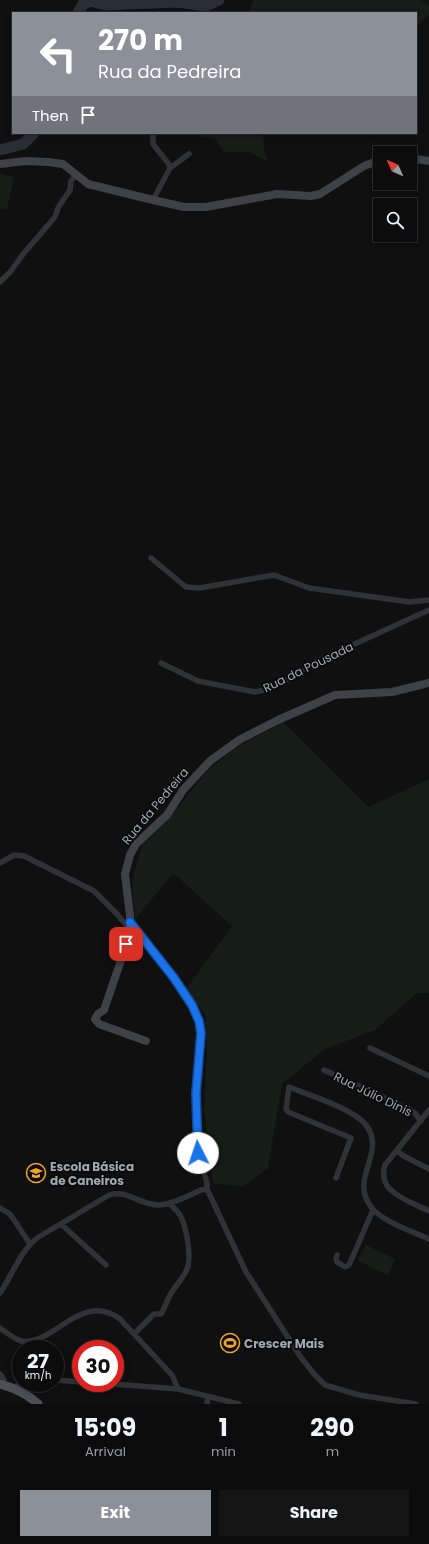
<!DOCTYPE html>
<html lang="en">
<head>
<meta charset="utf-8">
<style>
  body { margin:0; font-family:Poppins,sans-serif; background:#151516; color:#f1f3f6; height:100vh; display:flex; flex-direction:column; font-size:15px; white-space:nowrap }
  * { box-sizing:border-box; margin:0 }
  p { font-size:13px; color:#9a9b9d }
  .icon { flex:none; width:22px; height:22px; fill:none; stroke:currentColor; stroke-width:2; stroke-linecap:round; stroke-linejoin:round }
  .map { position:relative; height:1404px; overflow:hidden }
  .details { display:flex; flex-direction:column; background:#0c0c0d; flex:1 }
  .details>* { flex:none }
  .top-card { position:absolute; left:12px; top:12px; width:405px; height:122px; border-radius:0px; box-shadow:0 2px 6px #0003,0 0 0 1px #2c2c2e; background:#8c9099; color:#fff; overflow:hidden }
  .needle { width:26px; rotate:315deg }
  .controls { position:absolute; left:373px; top:146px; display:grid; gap:8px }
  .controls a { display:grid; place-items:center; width:44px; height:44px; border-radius:0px; background:#0c0c0d; box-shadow:0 2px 6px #0003,0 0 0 1px #2c2c2e; font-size:20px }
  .speed { position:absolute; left:12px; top:1340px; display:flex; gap:8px; font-size:20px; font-weight:700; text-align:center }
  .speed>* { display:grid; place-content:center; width:52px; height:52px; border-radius:50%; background:#0c0c0d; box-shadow:0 2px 6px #0003,0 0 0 1px #2c2c2e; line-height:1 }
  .speed small { font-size:10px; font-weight:400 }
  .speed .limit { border:6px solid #d22; background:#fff; color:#111 }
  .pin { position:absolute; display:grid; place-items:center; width:34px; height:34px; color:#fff; margin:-17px; border-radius:8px; box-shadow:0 2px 6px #0006 }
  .me { position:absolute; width:44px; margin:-22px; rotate:356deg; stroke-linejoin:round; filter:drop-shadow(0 0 3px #0008) }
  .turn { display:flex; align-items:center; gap:14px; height:84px; padding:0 20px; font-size:18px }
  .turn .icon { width:52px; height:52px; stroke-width:2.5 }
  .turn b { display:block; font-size:28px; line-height:34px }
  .then { display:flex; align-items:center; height:38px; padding:0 20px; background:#0003; gap:8px; font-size:15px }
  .eta { display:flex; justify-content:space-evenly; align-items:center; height:68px; text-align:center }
  .eta b { font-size:24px; font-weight:700; line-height:28px }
  .cta { display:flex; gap:8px; margin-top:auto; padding:8px 20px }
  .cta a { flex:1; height:46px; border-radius:0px; background:#8c9099; color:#fff; font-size:16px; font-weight:700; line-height:46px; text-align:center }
  .cta a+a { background:#151516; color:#f1f3f6 }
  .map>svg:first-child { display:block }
</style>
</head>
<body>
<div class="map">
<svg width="429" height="1404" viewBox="0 0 429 1404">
  <rect width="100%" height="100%" fill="#101011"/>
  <path fill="#161c17" d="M 254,0 L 421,0 L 429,6 L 429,14 L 416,27 L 416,13 L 248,13 Z
    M 199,133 L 259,133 L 263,136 L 265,154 L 269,162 L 249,152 L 224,152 L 214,138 L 202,137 Z
    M 0,174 L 14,177 L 7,210 L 0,209 Z
    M 283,722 L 368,807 L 429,779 L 429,993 L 417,993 L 375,1030 L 325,1049 L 282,1084 L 268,1168 L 242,1187 L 213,1183 L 204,1111 L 207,1047 L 205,1014 L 186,989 L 232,926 L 173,873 L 135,920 L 132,880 L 142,845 L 177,809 L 206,772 L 232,750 Z
    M 366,1245 L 395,1259 L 388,1275 L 358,1261 Z"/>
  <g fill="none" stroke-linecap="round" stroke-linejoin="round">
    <path stroke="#272f35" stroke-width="11" d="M 78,13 L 83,4 L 91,1 L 105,5 L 178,2 L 206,6 L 219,0
      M 0,150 L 23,144 L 34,133"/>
    <path stroke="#313236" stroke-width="5.5" d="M 170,168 L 189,154
      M 153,200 L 170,168 L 168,163 L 153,144 L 153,133
      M 0,282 L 11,271 L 24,253 L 55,217 L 58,208 L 70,190 L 71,181 L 76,175
      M 151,558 L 186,587 L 200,588 L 274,575 L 309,588 L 410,602 L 429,600
      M 161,663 L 198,681 L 255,692 L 264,690 L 289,679 L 313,663 L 429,610
      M 0,863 L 14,855 L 24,856 L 94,891 L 117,914 L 131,931
      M 131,922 L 174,978 L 192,1005 L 199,1021 L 201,1033 L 196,1093 L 196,1142 L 198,1153 L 207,1183 L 207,1189
      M 370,1048 L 429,1076
      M 324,1070 L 409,1109 L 415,1113 L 421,1121
      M 429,1110 L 385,1165 C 376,1193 410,1201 429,1211
      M 397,1151 L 404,1156 L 429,1169
      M 336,1178 L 351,1138 L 288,1112 L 286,1109 L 289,1087 C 309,1095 354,1109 366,1125 C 385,1150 356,1172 366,1198 C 369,1204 371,1209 377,1213 C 391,1225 412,1231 429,1239
      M 207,1189 L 246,1272 L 300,1356 L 314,1374 L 325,1385 L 359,1395 L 416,1404
      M 0,1208 L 10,1214 L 30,1244
      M 61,1224 L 106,1265
      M 337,1255 L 336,1258 L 337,1262 L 345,1267 L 349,1265 L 373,1210
      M 0,1293 C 13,1274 19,1253 37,1238 L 109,1195 C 128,1189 140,1206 160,1205 C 174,1204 189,1195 201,1190 L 207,1189
      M 0,1328 C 6,1332 14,1339 21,1341 C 51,1348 81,1290 120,1319 L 172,1375 L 178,1389
      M 134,1334 L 154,1314 L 161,1314 C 165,1308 166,1303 169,1297 C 174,1286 185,1278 188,1266 C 191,1252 186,1223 178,1212 C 175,1209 172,1206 169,1203
      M 0,1374 L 4,1380 L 3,1385
      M 55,1380 L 81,1382
      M 100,1383 L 178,1389 L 239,1404
      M 15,1388 L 21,1381
      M 207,1404 L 208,1397"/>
    <path stroke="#3f4146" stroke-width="8" d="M 410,158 L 429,161
      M 0,164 L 26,161 L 48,162 L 63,164 L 88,184 L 153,200 L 184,207 L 206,207 L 277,194 L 311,196 L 320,194 L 364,166 L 380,160
      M 146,1041 L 99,1024 L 95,1019 L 98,1014 L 104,1010 L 131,931 L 130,916 L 125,874 L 130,855 L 136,844 L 167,815 L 183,790 L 210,761 L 239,740 L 278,720 L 335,695 L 392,692 L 429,683"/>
    <path stroke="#4d4f55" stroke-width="9" d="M 0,1384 C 15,1388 27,1393 38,1404"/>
  </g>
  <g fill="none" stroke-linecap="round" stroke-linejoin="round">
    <g stroke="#114b97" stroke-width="10">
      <path id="route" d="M 126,944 L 131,931 L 130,922 L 174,978 L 192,1005 L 199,1021 L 201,1033 L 196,1093 L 198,1153"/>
    </g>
    <use href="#route" stroke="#1a73e8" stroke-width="7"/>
  </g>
  <defs>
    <g id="school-ring" transform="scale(1)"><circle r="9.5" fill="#0b0b0c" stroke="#efa62b" stroke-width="1.5"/><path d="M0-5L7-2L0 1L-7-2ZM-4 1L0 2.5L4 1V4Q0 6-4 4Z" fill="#efa62b"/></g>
    <g id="stadium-ring" transform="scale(1)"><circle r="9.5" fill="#0b0b0c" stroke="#efa62b" stroke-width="1.5"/><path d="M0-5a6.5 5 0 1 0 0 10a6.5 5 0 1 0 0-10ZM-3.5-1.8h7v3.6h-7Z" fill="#efa62b"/></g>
  </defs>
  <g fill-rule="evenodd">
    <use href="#school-ring" x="36" y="1173"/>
    <use href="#stadium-ring" x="230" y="1343"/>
  </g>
  <g text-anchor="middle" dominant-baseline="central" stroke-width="4" stroke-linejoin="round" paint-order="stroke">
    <g font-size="12" fill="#a1a7b2" stroke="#0b0b0c">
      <text transform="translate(308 667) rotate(-26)">Rua da Pousada</text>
      <text transform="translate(155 806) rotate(-50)">Rua da Pedreira</text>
      <text transform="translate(373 1094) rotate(26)">Rua Júlio Dinis</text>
    </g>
    <g font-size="12" font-weight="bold" fill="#a1a7b2" stroke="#0b0b0c" text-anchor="start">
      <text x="50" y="1166">Escola Básica<tspan x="50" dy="14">de Caneiros</tspan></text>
      <text x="244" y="1343">Crescer Mais</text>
    </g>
  </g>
</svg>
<div class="controls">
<a><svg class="needle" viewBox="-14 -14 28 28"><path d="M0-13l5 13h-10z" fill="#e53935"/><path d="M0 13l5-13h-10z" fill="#9a9b9d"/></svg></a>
<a><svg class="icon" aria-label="search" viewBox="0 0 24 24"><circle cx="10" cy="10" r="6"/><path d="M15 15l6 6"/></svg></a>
</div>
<div class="speed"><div>27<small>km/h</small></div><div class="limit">30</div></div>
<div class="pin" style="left:126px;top:944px;background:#d93025"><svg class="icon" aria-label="arrive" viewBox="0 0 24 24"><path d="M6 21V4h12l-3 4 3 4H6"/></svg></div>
<svg class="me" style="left:198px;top:1153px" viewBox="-20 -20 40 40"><circle r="19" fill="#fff"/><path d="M0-13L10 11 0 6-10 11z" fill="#1a73e8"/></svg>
<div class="top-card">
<div class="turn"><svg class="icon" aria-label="left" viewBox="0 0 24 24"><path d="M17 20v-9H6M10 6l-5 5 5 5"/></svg><div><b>270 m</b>Rua da Pedreira</div></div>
<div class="then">Then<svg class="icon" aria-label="arrive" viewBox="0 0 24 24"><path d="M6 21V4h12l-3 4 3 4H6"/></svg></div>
</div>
</div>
<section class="details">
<div class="eta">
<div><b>15:09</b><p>Arrival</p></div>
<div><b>1</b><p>min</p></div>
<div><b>290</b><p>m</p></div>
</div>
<div class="cta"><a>Exit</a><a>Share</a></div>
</section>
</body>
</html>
